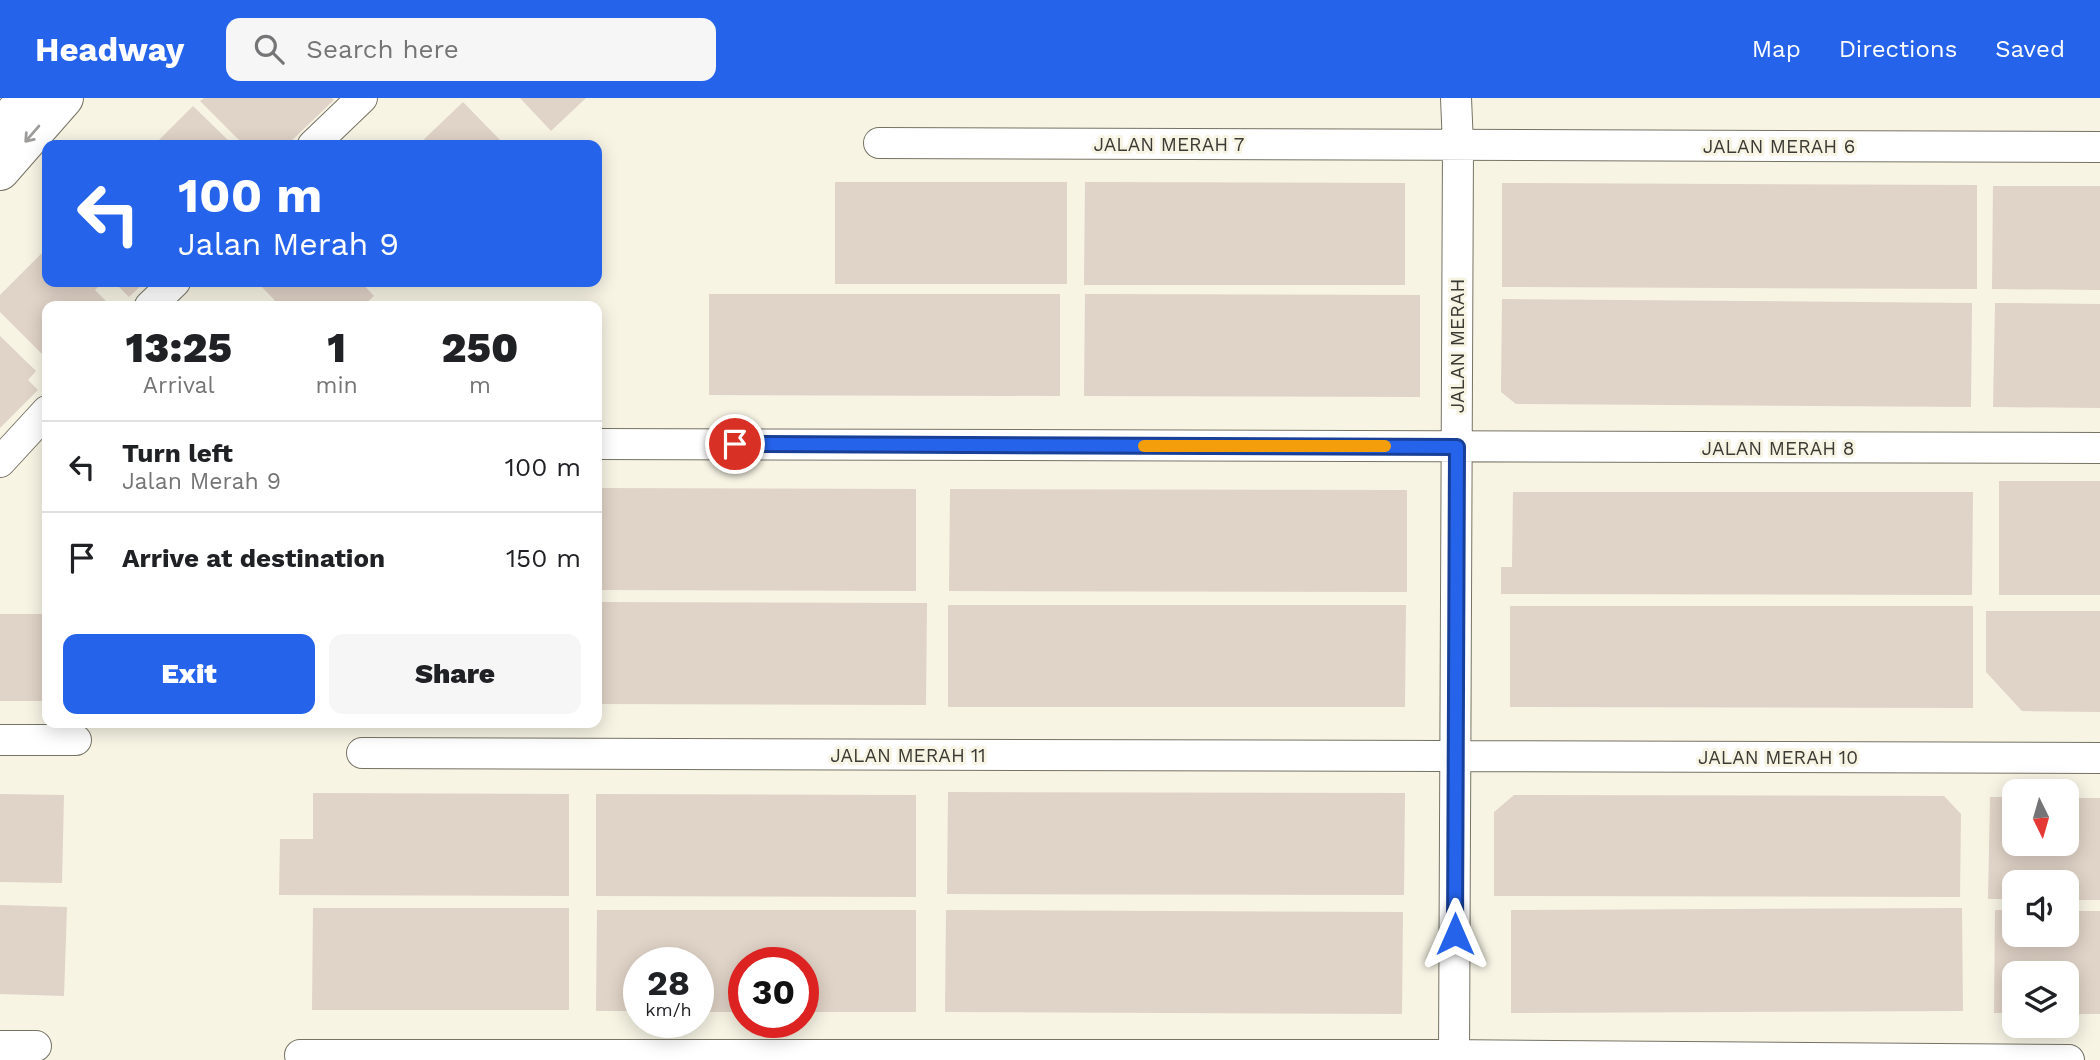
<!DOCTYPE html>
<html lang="en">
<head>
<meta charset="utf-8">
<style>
  body { margin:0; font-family:"Work Sans",sans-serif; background:#f6f6f6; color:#202124; height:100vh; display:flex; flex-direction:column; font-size:26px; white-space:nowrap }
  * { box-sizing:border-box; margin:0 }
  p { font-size:23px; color:#757577 }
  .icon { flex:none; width:38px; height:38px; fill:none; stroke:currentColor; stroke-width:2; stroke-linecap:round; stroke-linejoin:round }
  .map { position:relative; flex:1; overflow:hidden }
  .side { position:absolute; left:42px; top:203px; width:560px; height:427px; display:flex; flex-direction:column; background:#fff; border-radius:14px; box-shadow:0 4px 18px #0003 }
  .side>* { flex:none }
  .banner { position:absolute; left:42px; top:42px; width:560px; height:147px; border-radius:14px; box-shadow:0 4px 18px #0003; background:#2563eb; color:#fff; overflow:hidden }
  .needle { width:46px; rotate:175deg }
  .fabs { position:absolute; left:2002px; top:681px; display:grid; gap:14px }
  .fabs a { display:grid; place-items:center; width:77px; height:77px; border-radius:14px; background:#fff; box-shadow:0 4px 18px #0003; font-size:35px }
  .speed { position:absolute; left:623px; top:849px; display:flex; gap:14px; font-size:35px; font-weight:700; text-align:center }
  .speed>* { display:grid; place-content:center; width:91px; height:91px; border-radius:50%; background:#fff; box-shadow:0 4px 18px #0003; line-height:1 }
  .speed small { font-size:18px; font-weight:400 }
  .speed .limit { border:10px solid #d22; background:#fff; color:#111 }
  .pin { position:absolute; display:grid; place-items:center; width:60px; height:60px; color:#fff; margin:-30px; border:4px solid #fff; border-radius:50%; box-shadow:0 2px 7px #0007 }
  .me { position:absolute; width:77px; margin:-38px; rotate:0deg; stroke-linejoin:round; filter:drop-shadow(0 0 5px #0008) }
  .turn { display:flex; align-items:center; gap:24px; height:147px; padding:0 21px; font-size:32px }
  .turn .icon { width:91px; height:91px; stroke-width:2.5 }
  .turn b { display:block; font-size:49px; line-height:60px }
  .eta { display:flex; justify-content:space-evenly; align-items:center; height:119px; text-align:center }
  .eta b { font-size:42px; font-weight:800; line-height:49px }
  .cta { display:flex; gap:14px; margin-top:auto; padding:14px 21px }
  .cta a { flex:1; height:80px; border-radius:14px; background:#2563eb; color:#fff; font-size:28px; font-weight:800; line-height:80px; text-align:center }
  .cta a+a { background:#f6f6f6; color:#202124 }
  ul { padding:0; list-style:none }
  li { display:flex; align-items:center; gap:21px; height:91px; padding:0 21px; border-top:2px solid #e0e0e0 }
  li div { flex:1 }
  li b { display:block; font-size:26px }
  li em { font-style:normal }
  header { display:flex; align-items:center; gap:42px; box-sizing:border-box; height:98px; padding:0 35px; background:#2563eb; color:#fff }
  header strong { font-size:33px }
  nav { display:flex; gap:38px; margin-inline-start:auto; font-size:24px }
  .search { width:490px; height:63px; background:#f6f6f6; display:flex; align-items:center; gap:18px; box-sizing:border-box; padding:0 24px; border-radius:14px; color:#757577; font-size:26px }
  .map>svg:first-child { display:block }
</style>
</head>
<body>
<header>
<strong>Headway</strong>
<div class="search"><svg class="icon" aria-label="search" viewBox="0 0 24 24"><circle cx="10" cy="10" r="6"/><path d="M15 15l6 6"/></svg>Search here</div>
<nav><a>Map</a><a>Directions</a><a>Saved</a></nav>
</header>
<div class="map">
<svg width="2100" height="962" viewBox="0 0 2100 962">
  <rect width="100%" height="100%" fill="#f7f4e4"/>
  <path fill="#e0d3c7" d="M 204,0 L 332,0 L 334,2 L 287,47 L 244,47 L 200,3 Z
    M 520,0 L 586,0 L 551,33 Z
    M 463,4 L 505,47 L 418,47 Z
    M 193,8 L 233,47 L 154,47 Z
    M 835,84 L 1067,84 L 1067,186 L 835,186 Z
    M 1085,84 L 1405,85 L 1405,187 L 1084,187 Z
    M 1502,85 L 1977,87 L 1977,191 L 1502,189 Z
    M 1993,88 L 2100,88 L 2100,192 L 1992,191 Z
    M 47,150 L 47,184 L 103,184 L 95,192 L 111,208 L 47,208 L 47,261 L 0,214 L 0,197 Z
    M 114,184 L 145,184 L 129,199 Z
    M 261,184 L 361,184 L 374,198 L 363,208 L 280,208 L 259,186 Z
    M 709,196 L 1060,196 L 1060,298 L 709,297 Z
    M 1085,196 L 1420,197 L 1420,299 L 1084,298 Z
    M 1502,201 L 1972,205 L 1971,309 L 1516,306 L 1501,294 Z
    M 1995,205 L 2100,206 L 2100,310 L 1993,309 Z
    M 0,238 L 36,273 L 28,282 L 38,292 L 0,330 Z
    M 1999,383 L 2100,383 L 2100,497 L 1999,497 Z
    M 597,390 L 916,391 L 916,493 L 597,492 Z
    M 950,391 L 1407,392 L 1407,494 L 949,493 Z
    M 1513,394 L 1973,394 L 1972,497 L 1501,496 L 1501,469 L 1512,469 Z
    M 597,504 L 927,505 L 926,607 L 597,606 Z
    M 948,507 L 1406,507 L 1405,609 L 948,609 Z
    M 1510,508 L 1973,508 L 1973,610 L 1510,609 Z
    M 1986,513 L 2100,513 L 2100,614 L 2022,613 L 1986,574 Z
    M 0,516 L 47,516 L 47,603 L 0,603 Z
    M 948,694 L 1405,695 L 1404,797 L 947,796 Z
    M 313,695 L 569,696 L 569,798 L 279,797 L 280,741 L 313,741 Z
    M 0,696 L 64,697 L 62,785 L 0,784 Z
    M 596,696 L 916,697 L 916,799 L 596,798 Z
    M 1514,697 L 1944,698 L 1961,716 L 1960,799 L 1494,798 L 1494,714 Z
    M 1990,699 L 2014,699 L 2014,746 L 2067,746 L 2067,700 L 2100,700 L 2100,802 L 2067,802 L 2067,784 L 2014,784 L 2014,801 L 1988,801 Z
    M 0,807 L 67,809 L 64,898 L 0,896 Z
    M 313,810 L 569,810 L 569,912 L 312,912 Z
    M 1962,810 L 1963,913 L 1511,915 L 1511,812 Z
    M 597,812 L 916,812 L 916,914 L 803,914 L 803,864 L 744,864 L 744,914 L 698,914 L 698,864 L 639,864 L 639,913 L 596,913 Z
    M 946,812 L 1403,814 L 1402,916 L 945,914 Z
    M 1995,812 L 2014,812 L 2014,836 L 2067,836 L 2067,813 L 2100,813 L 2100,916 L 2067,916 L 2067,875 L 2014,875 L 2014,915 L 1994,915 Z"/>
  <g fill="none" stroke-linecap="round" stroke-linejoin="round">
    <g stroke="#767365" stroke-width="32">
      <path id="minor" d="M 879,45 L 2100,49
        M 313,47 L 362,0
        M 150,208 L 175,184
        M 597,346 L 2100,350
        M 0,364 L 47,313
        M 0,642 L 76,642
        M 362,655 L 2100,660
        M 0,948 L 36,948
        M 300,957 L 1444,957 L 2069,962
        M 1454,957 L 1458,47 L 1456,0"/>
    </g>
    <g stroke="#767365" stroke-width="40">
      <path id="primary" d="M 0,73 L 64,0"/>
    </g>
    <g stroke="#767365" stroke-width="40">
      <path id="motorway" d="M 0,31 L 28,0"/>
    </g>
    <use href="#minor" stroke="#fff" stroke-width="30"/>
    <use href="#primary" stroke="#fff" stroke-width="38"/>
    <use href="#motorway" stroke="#fff" stroke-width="38"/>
  </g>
  <defs><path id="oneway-shaft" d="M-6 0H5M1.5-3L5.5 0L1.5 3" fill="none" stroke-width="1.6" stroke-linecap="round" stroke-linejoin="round" transform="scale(1.75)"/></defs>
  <use stroke="#9d9c9a" href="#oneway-shaft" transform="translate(32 36) rotate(131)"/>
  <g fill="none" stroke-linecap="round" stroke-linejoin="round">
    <g stroke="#184099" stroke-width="18">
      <path id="route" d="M 735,346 L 1457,349 L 1455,836"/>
    </g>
    <use href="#route" stroke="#2563eb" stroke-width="12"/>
    <path stroke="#f59e0b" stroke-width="12" d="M 1144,348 L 1385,348"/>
  </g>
  <g text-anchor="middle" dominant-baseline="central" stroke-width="6" stroke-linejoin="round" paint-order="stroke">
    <g font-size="19" fill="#3b3a34" stroke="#f7f4e4">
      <text x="1169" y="46">JALAN MERAH 7</text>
      <text x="1779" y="48">JALAN MERAH 6</text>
      <text transform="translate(1457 248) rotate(-90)">JALAN MERAH</text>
      <text x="1778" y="350">JALAN MERAH 8</text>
      <text x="908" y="657">JALAN MERAH 11</text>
      <text x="1778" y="659">JALAN MERAH 10</text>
    </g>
  </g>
</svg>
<div class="fabs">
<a><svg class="needle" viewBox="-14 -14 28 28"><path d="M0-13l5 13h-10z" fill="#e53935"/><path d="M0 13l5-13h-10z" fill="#757577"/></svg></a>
<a><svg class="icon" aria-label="sound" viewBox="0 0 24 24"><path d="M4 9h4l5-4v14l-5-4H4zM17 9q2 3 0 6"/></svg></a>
<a><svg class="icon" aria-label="layers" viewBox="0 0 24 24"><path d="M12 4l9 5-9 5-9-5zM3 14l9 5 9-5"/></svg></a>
</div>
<div class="speed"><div>28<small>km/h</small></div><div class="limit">30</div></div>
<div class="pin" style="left:735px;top:346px;background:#d93025"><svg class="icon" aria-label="arrive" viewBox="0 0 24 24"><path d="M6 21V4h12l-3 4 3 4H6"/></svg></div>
<svg class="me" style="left:1455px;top:836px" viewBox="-20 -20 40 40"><path d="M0-17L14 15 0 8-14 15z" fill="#2563eb" stroke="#fff" stroke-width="4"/></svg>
<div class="banner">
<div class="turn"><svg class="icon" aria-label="left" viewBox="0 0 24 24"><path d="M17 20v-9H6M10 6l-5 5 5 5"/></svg><div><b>100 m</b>Jalan Merah 9</div></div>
</div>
<section class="side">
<div class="eta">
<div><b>13:25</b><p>Arrival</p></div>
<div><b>1</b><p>min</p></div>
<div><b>250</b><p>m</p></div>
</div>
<ul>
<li><svg class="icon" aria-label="left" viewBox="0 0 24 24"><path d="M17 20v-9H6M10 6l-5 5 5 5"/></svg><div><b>Turn left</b><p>Jalan Merah 9</p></div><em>100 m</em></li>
<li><svg class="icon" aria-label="arrive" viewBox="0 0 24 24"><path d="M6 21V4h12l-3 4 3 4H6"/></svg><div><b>Arrive at destination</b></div><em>150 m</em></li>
</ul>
<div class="cta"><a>Exit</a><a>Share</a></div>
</section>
</div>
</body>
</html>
